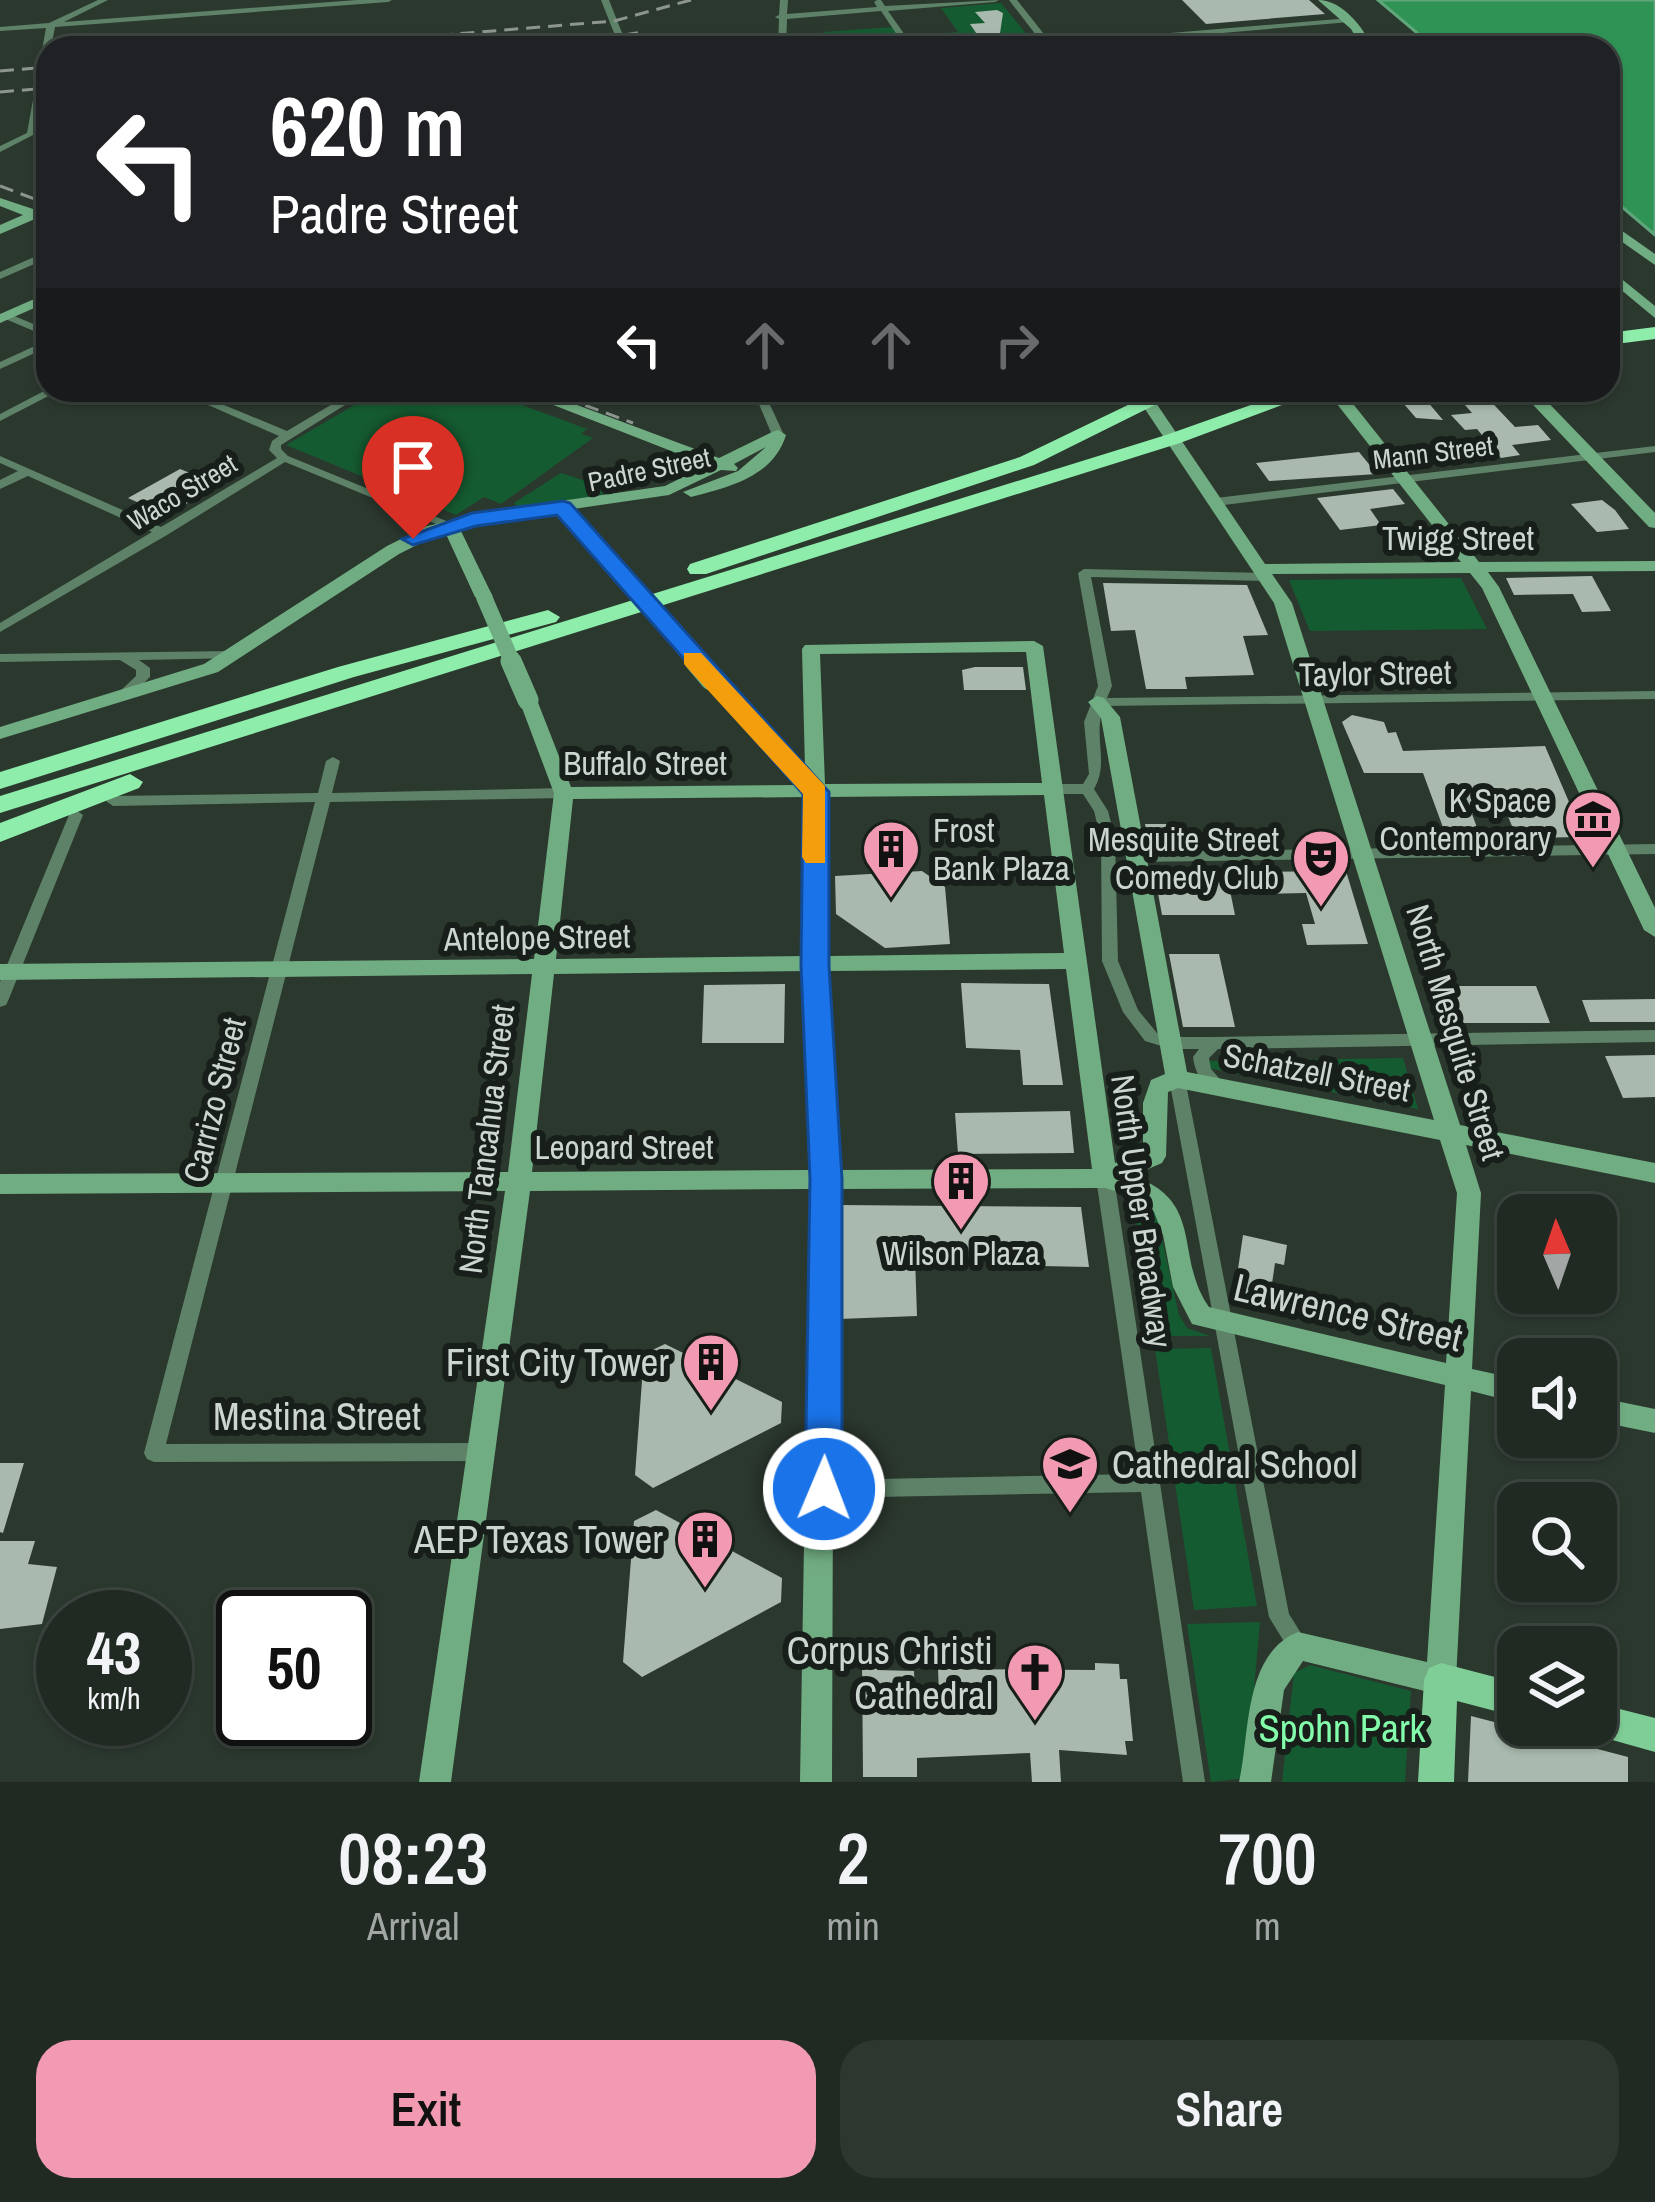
<!DOCTYPE html>
<html lang="en">
<head>
<meta charset="utf-8">
<style>
  body { margin:0; font-family:"Archivo Narrow",sans-serif; background:#2d362f; color:#f1f3f6; height:100vh; display:flex; flex-direction:column; font-size:45px; white-space:nowrap }
  * { box-sizing:border-box; margin:0 }
  p { font-size:39px; color:#a2a7a5 }
  .icon { flex:none; width:66px; height:66px; fill:none; stroke:currentColor; stroke-width:2; stroke-linecap:round; stroke-linejoin:round }
  .map { position:relative; height:1782px; overflow:hidden }
  .panel { display:flex; flex-direction:column; background:#202a22; flex:1 }
  .panel>* { flex:none }
  .hud { position:absolute; left:36px; top:36px; width:1584px; height:366px; border-radius:36px; box-shadow:0 3px 9px #0004,0 0 0 3px #3d4640; background:#202124; color:#fff; overflow:hidden }
  .needle { width:78px; rotate:358deg }
  .controls { position:absolute; left:1497px; top:1194px; display:grid; gap:24px }
  .controls a { display:grid; place-items:center; width:120px; height:120px; border-radius:24px; background:#202a22; box-shadow:0 3px 9px #0004,0 0 0 3px #3d4640; font-size:60px }
  .speed { position:absolute; left:36px; top:1590px; display:flex; gap:24px; font-size:60px; font-weight:700; text-align:center }
  .speed>* { display:grid; place-content:center; width:156px; height:156px; border-radius:50%; background:#202a22; box-shadow:0 3px 9px #0004,0 0 0 3px #3d4640; line-height:1 }
  .speed small { font-size:30px; font-weight:400 }
  .speed .limit { border:6px solid #111; border-radius:18px; background:#fff; color:#111 }
  .pin { position:absolute; display:grid; place-items:center; width:102px; height:102px; color:#fff; margin:-123px -51px; border-radius:50% 50% 50% 0; rotate:-45deg; box-shadow:0 0 12px #0007 }
  .pin .icon { rotate:45deg }
  .me { position:absolute; width:132px; margin:-66px; rotate:1deg; stroke-linejoin:round; filter:drop-shadow(0 0 9px #0008) }
  .turn { display:flex; align-items:center; gap:42px; height:252px; padding:0 36px; font-size:54px }
  .turn .icon { width:156px; height:156px; stroke-width:2.5 }
  .turn b { display:block; font-size:84px; line-height:102px }
  .lanes { display:flex; align-items:center; height:114px; padding:0 36px; background:#0003; justify-content:center; gap:60px; direction:ltr }
  .lanes .off { opacity:.35 }
  .eta { display:flex; justify-content:space-evenly; align-items:center; height:204px; text-align:center }
  .eta b { font-size:72px; font-weight:600; line-height:84px }
  .button { display:flex; gap:24px; margin-top:auto; padding:24px 36px }
  .button a { flex:1; height:138px; border-radius:36px; background:#f19ab1; color:#111; font-size:48px; font-weight:600; line-height:138px; text-align:center }
  .button a+a { background:#2d362f; color:#f1f3f6 }
  .map>svg:first-child { display:block }
</style>
</head>
<body>
<div class="map">
<svg width="1655" height="1782" viewBox="0 0 1655 1782">
  <rect width="100%" height="100%" fill="#2b382e"/>
  <path fill="#155b31" d="M 1001,3 L 1038,48 L 832,48 L 823,32 L 894,27 L 901,37 L 958,32 L 941,8 Z
    M 380,390 L 482,390 L 587,429 L 581,434 L 593,438 L 501,504 L 484,497 L 456,515 L 286,445 Z
    M 561,473 L 604,487 L 602,495 L 518,508 L 514,503 Z
    M 1461,578 L 1487,629 L 1310,631 L 1289,580 Z
    M 1403,1058 L 1418,1109 L 1208,1068 L 1207,1061 Z
    M 1133,1201 L 1146,1202 L 1156,1212 L 1179,1315 L 1187,1328 L 1210,1336 L 1155,1336 Z
    M 1211,1348 L 1257,1606 L 1194,1610 L 1155,1349 Z
    M 1260,1622 L 1246,1778 L 1211,1782 L 1187,1624 Z
    M 1310,1665 L 1411,1691 L 1405,1782 L 1282,1782 L 1294,1673 Z"/>
  <path fill="#309356" stroke="#5fa77a" stroke-width="3" d="M 1378,0 L 1655,0 L 1655,235 L 1608,195 L 1608,48 L 1435,48 Z"/>
  <path fill="#a9b9ad" d="M 1182,0 L 1309,0 L 1325,14 L 1206,24 Z
    M 997,10 L 1003,13 L 999,40 L 981,40 L 970,24 L 985,23 L 975,12 Z
    M 1452,390 L 1480,390 L 1515,427 L 1538,425 L 1551,440 L 1512,445 L 1520,455 L 1501,458 L 1477,429 L 1465,430 L 1451,415 L 1472,413 Z
    M 1421,394 L 1443,420 L 1416,418 L 1397,396 Z
    M 1359,452 L 1377,474 L 1269,481 L 1256,463 Z
    M 180,469 L 195,475 L 188,480 L 200,485 L 184,494 L 195,499 L 166,515 L 128,498 Z
    M 1393,489 L 1405,504 L 1370,509 L 1381,525 L 1340,530 L 1317,498 Z
    M 1602,500 L 1615,510 L 1629,529 L 1597,532 L 1571,504 Z
    M 1592,576 L 1611,611 L 1582,612 L 1573,594 L 1514,595 L 1506,578 Z
    M 1103,583 L 1247,585 L 1268,635 L 1243,636 L 1254,675 L 1185,677 L 1187,689 L 1146,689 L 1135,630 L 1111,631 Z
    M 975,667 L 1023,667 L 1026,690 L 964,690 L 962,670 Z
    M 1352,715 L 1384,722 L 1388,733 L 1396,732 L 1403,751 L 1545,746 L 1584,837 L 1517,838 L 1507,814 L 1472,814 L 1482,841 L 1448,841 L 1423,773 L 1364,773 L 1342,722 Z
    M 1145,824 L 1177,824 L 1182,843 L 1149,844 Z
    M 922,871 L 945,887 L 950,944 L 885,948 L 836,914 L 835,876 Z
    M 1346,871 L 1368,944 L 1307,945 L 1302,924 L 1315,924 L 1306,893 L 1258,894 L 1252,872 Z
    M 1227,876 L 1235,915 L 1162,915 L 1155,877 Z
    M 1169,954 L 1219,954 L 1235,1027 L 1183,1027 Z
    M 961,983 L 1049,984 L 1063,1085 L 1023,1085 L 1020,1050 L 966,1048 Z
    M 785,984 L 784,1043 L 702,1043 L 704,985 Z
    M 1442,986 L 1536,986 L 1550,1023 L 1439,1023 L 1430,996 L 1445,996 Z
    M 1655,999 L 1655,1022 L 1590,1022 L 1582,1000 Z
    M 1655,1055 L 1655,1097 L 1623,1098 L 1605,1056 Z
    M 1070,1111 L 1074,1153 L 958,1154 L 955,1113 Z
    M 838,1205 L 1081,1207 L 1089,1267 L 1042,1266 L 1041,1258 L 915,1257 L 917,1316 L 839,1319 Z
    M 1243,1235 L 1287,1245 L 1284,1265 L 1275,1263 L 1268,1311 L 1233,1303 Z
    M 665,1344 L 782,1402 L 781,1423 L 653,1488 L 635,1475 L 644,1354 Z
    M 0,1463 L 24,1463 L 3,1533 L 0,1532 Z
    M 656,1510 L 782,1578 L 781,1602 L 642,1677 L 623,1662 L 634,1521 Z
    M 0,1541 L 35,1541 L 28,1564 L 57,1567 L 42,1624 L 0,1629 Z
    M 862,1659 L 876,1660 L 877,1670 L 914,1671 L 915,1695 L 939,1695 L 938,1669 L 1095,1670 L 1095,1663 L 1119,1664 L 1120,1679 L 1127,1679 L 1133,1741 L 1125,1741 L 1127,1755 L 1059,1750 L 1061,1782 L 1032,1782 L 1030,1753 L 917,1758 L 917,1777 L 863,1777 Z
    M 1471,1716 L 1628,1757 L 1628,1782 L 1468,1782 Z"/>
  <g fill="none" stroke-linecap="round" stroke-linejoin="round">
    <path fill="#5d8267" fill-rule="evenodd" d="M 98,0 L 108,0 L 64,22 L 357,0 L 392,0 L 388,2 L 55,27 L 51,48 L 48,48 L 48,64 L 35,134 L 0,152 L 0,146 L 27,133 L 46,28 L 0,31 L 0,27 L 49,23 Z
      M 601,0 L 609,0 L 628,48 L 620,48 Z
      M 780,0 L 788,0 L 787,14 L 877,7 L 874,2 L 877,0 L 881,0 L 885,6 L 999,0 L 995,2 L 888,11 L 914,48 L 906,48 L 881,11 L 787,19 L 786,48 L 778,48 L 779,19 L 775,17 L 779,15 Z
      M 1009,0 L 1017,0 L 1051,43 L 1350,18 L 1354,20 L 1350,22 L 1046,48 Z
      M 48,251 L 48,258 L 0,279 L 0,272 Z
      M 7,313 L 48,330 L 48,337 L 3,318 L 2,316 Z
      M 48,340 L 48,347 L 0,369 L 0,362 Z
      M 48,389 L 60,390 L 0,421 L 0,414 Z
      M 174,390 L 188,390 L 287,431 L 356,390 L 369,390 L 281,445 L 281,449 L 288,456 L 456,525 L 450,529 L 446,528 L 285,462 L 167,535 L 0,632 L 0,623 L 152,532 L 28,476 L 0,489 L 0,480 L 18,471 L 0,463 L 0,456 L 161,527 L 277,458 L 269,450 L 272,441 L 279,436 Z
      M 753,390 L 763,390 L 784,435 L 782,437 L 778,438 L 772,435 Z
      M 1655,446 L 1655,452 L 1216,506 L 1210,502 L 1216,498 Z
      M 1084,569 L 1267,573 L 1273,577 L 1267,581 L 1091,577 L 1112,686 L 1107,698 L 1655,691 L 1655,699 L 1104,706 C 1092,736 1110,762 1094,789 L 1108,811 L 1115,839 L 1118,961 L 1138,1010 L 1157,1033 L 1171,1037 L 1214,1037 L 1655,1030 L 1655,1042 L 1218,1049 L 1209,1058 L 1211,1069 L 1226,1086 L 1224,1090 C 1205,1094 1195,1073 1193,1057 L 1199,1049 L 1171,1049 L 1145,1041 L 1123,1012 L 1102,961 L 1101,839 L 1094,811 L 1083,794 L 1052,794 L 1045,789 L 1052,784 L 1083,784 L 1089,774 L 1084,722 L 1098,686 L 1078,573 Z
      M 234,651 L 239,652 L 241,655 L 239,658 L 139,660 L 150,668 L 150,677 L 126,700 L 121,701 L 114,697 L 136,676 L 136,670 L 120,660 L 0,662 L 0,654 Z
      M 333,757 L 340,761 L 332,793 L 564,788 L 571,793 L 564,798 L 330,802 L 166,1444 L 480,1443 L 487,1446 L 490,1452 L 487,1458 L 480,1461 L 154,1462 L 147,1459 L 144,1453 L 315,802 L 113,806 L 106,801 L 113,796 L 318,793 L 326,761 Z
      M 76,810 L 83,815 L 8,1001 L 6,1005 L 0,1007 L 0,982 L 69,815 Z
      M 1655,844 L 1655,854 L 1138,862 L 1131,857 L 1138,852 Z
      M 1177,1073 L 1183,1075 L 1185,1079 L 1289,1614 L 1309,1646 L 1305,1653 L 1298,1656 L 1291,1653 L 1269,1617 L 1169,1079 L 1171,1075 Z
      M 1105,1171 L 1111,1173 L 1114,1178 L 1205,1782 L 1183,1782 L 1141,1492 L 824,1498 L 817,1495 L 814,1489 L 817,1483 L 824,1480 L 1139,1474 L 1096,1178 L 1099,1173 Z"/>
    <path fill="#71ad82" fill-rule="evenodd" d="M 1318,0 C 1343,0 1362,27 1374,48 L 1362,48 L 1351,29 Z
      M 1177,33 L 1185,33 L 1201,48 L 1188,48 L 1177,37 Z
      M 0,198 L 48,214 L 48,223 L 35,219 L 0,234 L 0,225 L 23,215 L 0,206 Z
      M 1608,221 L 1655,254 L 1655,265 L 1608,232 Z
      M 1608,268 L 1655,306 L 1655,318 L 1608,279 Z
      M 48,293 L 48,302 L 0,323 L 0,314 Z
      M 515,390 L 537,390 L 719,458 L 772,432 L 778,430 L 786,435 C 773,477 729,487 691,497 L 683,492 L 738,471 L 766,447 L 734,464 L 738,468 L 736,471 L 721,470 L 669,495 L 573,509 L 616,556 L 616,564 L 604,564 L 557,511 L 460,529 L 493,597 L 484,602 L 475,597 L 445,532 L 439,534 L 399,554 L 218,672 L 0,739 L 0,727 L 204,664 L 387,546 L 427,526 L 491,511 L 665,486 L 707,465 Z
      M 1326,390 L 1342,390 L 1479,562 L 1655,561 L 1655,571 L 1488,572 L 1499,587 L 1655,908 L 1655,937 L 1644,930 L 1482,588 L 1470,573 L 1272,574 L 1292,603 L 1460,1125 L 1655,1163 L 1655,1183 L 1466,1145 L 1481,1193 L 1472,1369 L 1518,1379 L 1518,1403 L 1471,1391 L 1456,1680 L 1452,1690 L 1441,1695 L 1303,1661 L 1284,1690 L 1271,1782 L 1239,1782 C 1250,1735 1243,1654 1298,1632 L 1427,1662 L 1445,1385 L 1192,1324 L 1173,1287 L 1163,1235 L 1154,1212 L 1137,1198 L 1105,1188 L 834,1189 L 832,1782 L 800,1782 L 810,1189 L 530,1191 L 451,1782 L 419,1782 L 505,1191 L 0,1194 L 0,1174 L 508,1172 L 532,974 L 0,980 L 0,964 L 534,959 L 554,793 L 519,700 L 521,696 L 528,694 L 537,700 L 571,787 L 798,785 L 704,684 L 702,680 L 704,676 L 718,676 L 805,768 L 802,649 L 805,645 L 1034,641 L 1043,646 L 1115,1163 L 1143,1151 L 1143,1103 L 1151,1080 L 1165,1074 L 1101,718 L 1088,702 L 1097,696 L 1104,698 L 1120,717 L 1187,1072 L 1434,1120 L 1274,603 L 1141,403 L 1144,400 L 1154,400 L 1265,564 L 1461,562 ZM 1026,652 L 1042,783 L 825,784 L 820,654 ZM 1044,795 L 1064,953 L 830,956 L 825,797 ZM 806,797 L 808,956 L 556,959 L 573,799 ZM 1066,969 L 1092,1169 L 834,1170 L 830,971 ZM 808,971 L 810,1170 L 532,1172 L 554,974 ZM 1178,1088 L 1440,1140 L 1457,1193 L 1446,1363 L 1209,1307 C 1174,1258 1206,1200 1132,1176 L 1162,1163 L 1166,1156 L 1168,1092 Z
      M 1519,390 L 1536,390 L 1655,513 L 1655,528 L 1649,527 Z
      M 1596,1397 L 1655,1409 L 1655,1433 L 1596,1421 Z"/>
    <path fill="#80ce97" fill-rule="evenodd" d="M 1441,1663 L 1518,1683 L 1518,1717 L 1457,1701 L 1454,1782 L 1418,1782 L 1424,1680 L 1429,1668 Z
      M 1596,1703 L 1655,1718 L 1655,1752 L 1584,1732 L 1581,1725 L 1596,1725 Z"/>
    <path fill="#8eedaa" fill-rule="evenodd" d="M 1655,327 L 1655,339 L 1608,345 L 1608,333 Z
      M 1159,390 L 1185,390 L 1034,465 L 706,574 L 690,574 L 687,569 L 690,564 L 1020,457 Z
      M 1293,390 L 1322,390 L 1180,443 L 0,813 L 0,796 L 1166,435 Z
      M 548,610 L 560,617 L 556,622 L 354,677 L 0,789 L 0,772 L 338,667 Z
      M 130,774 L 143,782 L 139,788 L 0,842 L 0,823 Z"/>
    <path stroke="#8c968f" stroke-width="3" stroke-dasharray="14 8" stroke-linecap="butt" d="M 285,48 L 614,21 L 691,0
      M 537,48 L 643,32
      M 0,71 L 48,67
      M 0,92 L 48,88
      M 0,186 L 48,204
      M 544,390 L 633,423"/>
    <path stroke="#71ad82" stroke-width="16" d="M 610,560 L 697,664
      M 484,597 L 513,664"/>
    <path stroke="#71ad82" stroke-width="21" d="M 511,661 L 528,700
      M 695,661 L 711,680"/>
  </g>
  <path fill="#1a73e8" stroke="#114b97" stroke-width="3" d="M 563,501 L 570,503 L 829,792 L 829,966 L 842,1179 L 842,1489 L 836,1500 L 824,1505 L 811,1500 L 805,1489 L 810,1179 L 801,966 L 803,794 L 557,515 L 476,526 L 413,545 L 402,539 L 472,513 Z"/>
  <path fill="#f59e0b" d="M 684,653 L 701,653 L 825,786 L 825,863 L 806,863 L 802,857 L 803,794 L 684,664 Z"/>
  <defs>
    <g id="museum-pin" transform="scale(3)"><path d="M0 17L-7.5 6A9.5 9.5 0 1 1 7.5 6Z" fill="#f19ab1" stroke="#181e19"/><path d="M0-6L6-3V-2H-6V-3ZM-5-1h2V3h-2ZM-1-1h2V3h-2ZM3-1h2V3H3ZM-6 4H6V6H-6Z" fill="#111"/></g>
    <g id="building-pin" transform="scale(3)"><path d="M0 17L-7.5 6A9.5 9.5 0 1 1 7.5 6Z" fill="#f19ab1" stroke="#181e19"/><path d="M-4-6H4V6H1V3H-1V6H-4ZM-2.5-4.3h1.7v1.8h-1.7ZM.8-4.3h1.7v1.8H.8ZM-2.5-1h1.7V.8h-1.7ZM.8-1h1.7V.8H.8Z" fill="#111"/></g>
    <g id="theatre-pin" transform="scale(3)"><path d="M0 17L-7.5 6A9.5 9.5 0 1 1 7.5 6Z" fill="#f19ab1" stroke="#181e19"/><path d="M-5-5.5Q0-4 5-5.5V0Q5 5 0 6Q-5 5-5 0ZM-3.3-2.5H-1v1.5H-3.3ZM1-2.5H3.3v1.5H1ZM-2.8 1Q0 5.5 2.8 1Z" fill="#111"/></g>
    <g id="school-pin" transform="scale(3)"><path d="M0 17L-7.5 6A9.5 9.5 0 1 1 7.5 6Z" fill="#f19ab1" stroke="#181e19"/><path d="M0-5L7-2L0 1L-7-2ZM-4 1L0 2.5L4 1V4Q0 6-4 4Z" fill="#111"/></g>
    <g id="church-pin" transform="scale(3)"><path d="M0 17L-7.5 6A9.5 9.5 0 1 1 7.5 6Z" fill="#f19ab1" stroke="#181e19"/><path d="M-1.2-6h2.4v3.5h3.3v2.4h-3.3V6h-2.4V-.1h-3.3v-2.4h3.3Z" fill="#111"/></g>
  </defs>
  <g fill-rule="evenodd">
    <use href="#museum-pin" x="1593" y="819"/>
    <use href="#building-pin" x="891" y="849"/>
    <use href="#theatre-pin" x="1321" y="858"/>
    <use href="#building-pin" x="961" y="1181"/>
    <use href="#building-pin" x="711" y="1362"/>
    <use href="#school-pin" x="1070" y="1464"/>
    <use href="#building-pin" x="705" y="1539"/>
    <use href="#church-pin" x="1035" y="1672"/>
  </g>
  <g text-anchor="middle" dominant-baseline="central" stroke-width="12" stroke-linejoin="round" paint-order="stroke">
    <g font-size="27" fill="#cdd5cf" stroke="#181e19">
      <text transform="translate(1433 452) rotate(-7)">Mann Street</text>
      <text transform="translate(649 469) rotate(-12)">Padre Street</text>
      <text transform="translate(182 492) rotate(-31)">Waco Street</text>
    </g>
    <g font-size="33" fill="#cdd5cf" stroke="#181e19">
      <text x="1458" y="538">Twigg Street</text>
      <text transform="translate(1375 673) rotate(-1)">Taylor Street</text>
      <text x="645" y="763">Buffalo Street</text>
      <text transform="translate(537 937) rotate(-1)">Antelope Street</text>
      <text transform="translate(1456 1032) rotate(73)">North Mesquite Street</text>
      <text transform="translate(1317 1072) rotate(11)">Schatzell Street</text>
      <text transform="translate(214 1100) rotate(-76)">Carrizo Street</text>
      <text transform="translate(486 1139) rotate(-83)">North Tancahua Street</text>
      <text x="624" y="1147">Leopard Street</text>
      <text transform="translate(1142 1211) rotate(82)">North Upper Broadway</text>
    </g>
    <g font-size="33" fill="#cdd5cf" stroke="#181e19" text-anchor="end">
      <text x="1551" y="800">K Space<tspan x="1551" dy="38">Contemporary</tspan></text>
      <text x="933" y="830" text-anchor="start">Frost<tspan x="933" dy="38">Bank Plaza</tspan></text>
      <text x="1279" y="839">Mesquite Street<tspan x="1279" dy="38">Comedy Club</tspan></text>
      <text x="961" y="1253" text-anchor="middle">Wilson Plaza</text>
    </g>
    <g font-size="39" fill="#cdd5cf" stroke="#181e19">
      <text transform="translate(1348 1312) rotate(13)">Lawrence Street</text>
      <text x="317" y="1416">Mestina Street</text>
    </g>
    <g font-size="39" fill="#cdd5cf" stroke="#181e19" text-anchor="end">
      <text x="669" y="1362">First City Tower</text>
      <text x="1112" y="1464" text-anchor="start">Cathedral School</text>
      <text x="663" y="1539">AEP Texas Tower</text>
      <text x="993" y="1650">Corpus Christi<tspan x="993" dy="45">Cathedral</tspan></text>
    </g>
    <g font-size="39" fill="#83fdab" stroke="#181e19">
      <text x="1342" y="1728">Spohn Park</text>
    </g>
  </g>
</svg>
<div class="controls">
<a><svg class="needle" viewBox="-14 -14 28 28"><path d="M0-13l5 13h-10z" fill="#e53935"/><path d="M0 13l5-13h-10z" fill="#a2a7a5"/></svg></a>
<a><svg class="icon" aria-label="sound" viewBox="0 0 24 24"><path d="M4 9h4l5-4v14l-5-4H4zM17 9q2 3 0 6"/></svg></a>
<a><svg class="icon" aria-label="search" viewBox="0 0 24 24"><circle cx="10" cy="10" r="6"/><path d="M15 15l6 6"/></svg></a>
<a><svg class="icon" aria-label="layers" viewBox="0 0 24 24"><path d="M12 4l9 5-9 5-9-5zM3 14l9 5 9-5"/></svg></a>
</div>
<div class="speed"><div>43<small>km/h</small></div><div class="limit">50</div></div>
<div class="pin" style="left:413px;top:539px;background:#d93025"><svg class="icon" aria-label="arrive" viewBox="0 0 24 24"><path d="M6 21V4h12l-3 4 3 4H6"/></svg></div>
<svg class="me" style="left:824px;top:1489px" viewBox="-20 -20 40 40"><circle r="17" fill="#1a73e8" stroke="#fff" stroke-width="3"/><path d="M0-11L8 9 0 5-8 9z" fill="#fff"/></svg>
<div class="hud">
<div class="turn"><svg class="icon" aria-label="left" viewBox="0 0 24 24"><path d="M17 20v-9H6M10 6l-5 5 5 5"/></svg><div><b>620 m</b>Padre Street</div></div>
<div class="lanes"><svg class="icon" aria-label="left" viewBox="0 0 24 24"><path d="M17 20v-9H6M10 6l-5 5 5 5"/></svg><svg class="icon off" aria-label="ahead" viewBox="0 0 24 24"><path d="M12 20V5M6 11l6-6 6 6"/></svg><svg class="icon off" aria-label="ahead" viewBox="0 0 24 24"><path d="M12 20V5M6 11l6-6 6 6"/></svg><svg class="icon off" aria-label="right" viewBox="0 0 24 24"><path d="M7 20v-9h11M14 6l5 5-5 5"/></svg></div>
</div>
</div>
<section class="panel">
<div class="eta">
<div><b>08:23</b><p>Arrival</p></div>
<div><b>2</b><p>min</p></div>
<div><b>700</b><p>m</p></div>
</div>
<div class="button"><a>Exit</a><a>Share</a></div>
</section>
</body>
</html>
